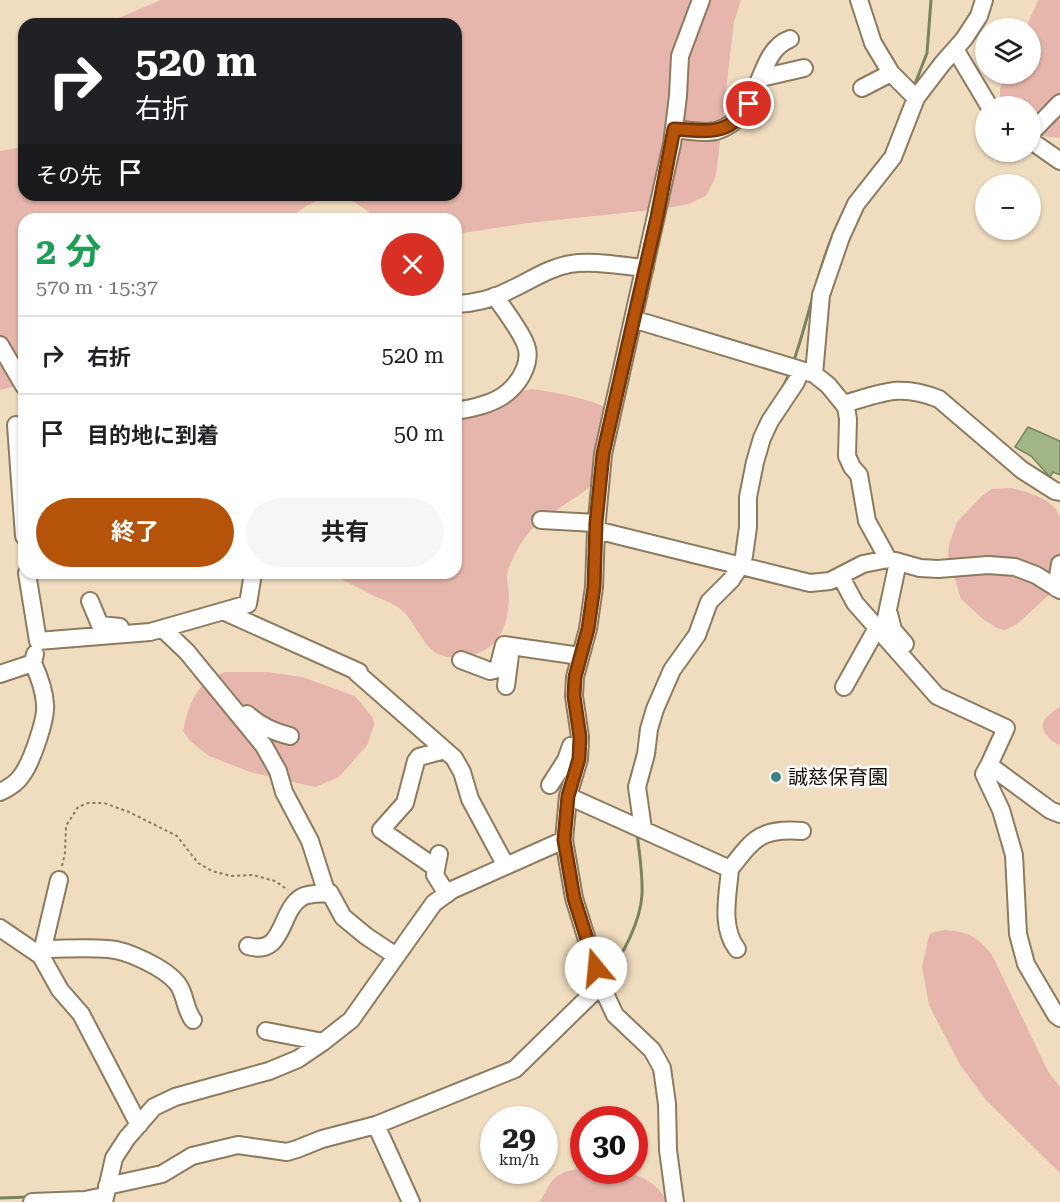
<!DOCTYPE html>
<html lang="ja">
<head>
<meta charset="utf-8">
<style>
  body { margin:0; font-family:"Roboto Serif","Noto Sans JP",serif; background:#f6f6f6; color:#202124; height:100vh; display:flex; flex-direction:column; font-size:22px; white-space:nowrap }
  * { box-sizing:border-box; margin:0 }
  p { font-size:20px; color:#757577 }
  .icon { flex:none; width:33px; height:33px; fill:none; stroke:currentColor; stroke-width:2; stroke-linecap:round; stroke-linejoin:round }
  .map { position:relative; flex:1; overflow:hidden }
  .sheet { position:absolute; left:18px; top:213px; width:444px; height:366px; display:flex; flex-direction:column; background:#fff; border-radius:18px; box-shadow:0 2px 4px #0004 }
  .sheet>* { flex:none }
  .guide { position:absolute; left:18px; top:18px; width:444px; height:183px; border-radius:18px; box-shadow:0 2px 4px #0004; background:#202124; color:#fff; overflow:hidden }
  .tools { position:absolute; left:975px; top:18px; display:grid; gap:12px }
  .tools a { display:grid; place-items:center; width:66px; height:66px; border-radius:50%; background:#fff; box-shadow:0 2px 4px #0004; font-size:30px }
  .speed { position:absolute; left:480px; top:1106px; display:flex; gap:12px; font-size:30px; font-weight:700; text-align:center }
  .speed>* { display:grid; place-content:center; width:78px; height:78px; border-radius:50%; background:#fff; box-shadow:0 2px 4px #0004; line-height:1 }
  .speed small { font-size:15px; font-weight:400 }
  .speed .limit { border:9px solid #d22; background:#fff; color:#111 }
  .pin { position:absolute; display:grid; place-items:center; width:51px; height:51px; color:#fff; margin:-26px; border:3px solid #fff; border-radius:50%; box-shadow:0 2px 6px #0007 }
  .me { position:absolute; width:66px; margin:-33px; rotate:343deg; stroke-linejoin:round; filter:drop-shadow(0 0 4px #0008) }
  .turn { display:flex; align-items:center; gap:21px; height:126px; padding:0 18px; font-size:27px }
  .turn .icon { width:78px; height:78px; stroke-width:2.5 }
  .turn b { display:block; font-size:42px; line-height:51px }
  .then { display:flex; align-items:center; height:57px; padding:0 18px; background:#0003; gap:12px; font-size:22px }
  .round { display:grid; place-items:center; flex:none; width:63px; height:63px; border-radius:32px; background:#f6f6f6 }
  .overview { display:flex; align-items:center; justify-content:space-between; height:102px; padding:0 18px }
  h1 { font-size:36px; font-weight:700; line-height:45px; color:#1e9e55 }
  .primary-button { display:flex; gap:12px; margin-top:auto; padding:12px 18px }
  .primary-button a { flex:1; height:69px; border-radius:36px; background:#b45309; color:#fff; font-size:24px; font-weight:700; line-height:69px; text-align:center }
  .primary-button a+a { background:#f6f6f6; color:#202124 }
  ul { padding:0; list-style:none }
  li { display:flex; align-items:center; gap:18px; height:78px; padding:0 18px; border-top:2px solid #e0e0e0 }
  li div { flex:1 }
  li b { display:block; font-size:22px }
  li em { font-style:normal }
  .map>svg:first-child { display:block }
</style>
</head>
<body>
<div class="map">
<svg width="1060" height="1202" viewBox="0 0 1060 1202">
  <rect width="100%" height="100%" fill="#f0ddc0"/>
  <path fill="#e6b6ac" d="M 161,0 L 741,0 L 734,22 L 716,176 L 706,196 L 689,204 L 661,209 L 528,223 L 456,234 L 456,219 L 377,219 C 345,189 322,191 289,219 L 24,219 L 24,384 L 0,390 L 0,151 L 18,148 L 24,141 L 24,195 L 456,195 L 456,24 L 104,24 Z
    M 1038,0 L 1060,0 L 1060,138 L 1031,135 L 1030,106 L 1000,106 L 1000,88 L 1006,74 L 1030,74 L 1030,28 L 1026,28 Z
    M 532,389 C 549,391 604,401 614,413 C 622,423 616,438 613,449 C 609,464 599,480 586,490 C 557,512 535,517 516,552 C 512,560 507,570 507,578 C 507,584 509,590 509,596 C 508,634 494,657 453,657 C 422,658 420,623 399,608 C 392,603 382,599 374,596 C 359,588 344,581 329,573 L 456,573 L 456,403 Z
    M 1011,488 C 1029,492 1053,498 1060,517 L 1060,579 L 1051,593 L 1016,625 L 1005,630 L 997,628 L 983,619 L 961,599 L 948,557 L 949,544 L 957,522 L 982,496 L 992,489 Z
    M 225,672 L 268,672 L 302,677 L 355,696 L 373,718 L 374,726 L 367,745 L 339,777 L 315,787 L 250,772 L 209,756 L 190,741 L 183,731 C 189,704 196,681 225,672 Z
    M 1060,707 L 1060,746 C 1038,732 1036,721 1060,707 Z
    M 945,930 C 968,932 977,936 992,955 L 1048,1071 L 1060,1087 L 1060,1173 L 986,1100 L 960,1065 L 929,1005 L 922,967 L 929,935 L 934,932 Z
    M 583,1169 C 592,1172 606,1169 616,1170 C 636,1173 660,1183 667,1202 L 540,1202 C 552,1179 556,1170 583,1169 Z"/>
  <path fill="#a1b684" stroke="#77845e" stroke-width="1.5" d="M 1028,427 L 1060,441 L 1060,475 L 1053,472 L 1050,477 L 1031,456 L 1015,447 Z"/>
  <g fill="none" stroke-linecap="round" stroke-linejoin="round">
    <path stroke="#77845e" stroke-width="3" d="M 913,89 L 927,53 L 931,0
      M 793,363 C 811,313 818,261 843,213
      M 784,385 L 790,372
      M 754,437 L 761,421
      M 743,483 L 747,460
      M 708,592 L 718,582
      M 605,975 C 623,958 641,919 642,894 C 643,874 639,852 637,832
      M 0,1198 L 28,1197"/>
    <g stroke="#8c7b5f" stroke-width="20">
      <path id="minor" d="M 859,0 L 873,43 L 891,73 L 916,98
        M 955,49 L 989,106
        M 761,78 L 804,68
        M 862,88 L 891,73
        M 674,129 C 686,130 704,134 716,131 C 764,117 754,52 790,39
        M 1030,134 L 1060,103
        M 1030,140 L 1060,161
        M 456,304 C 475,303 493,299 510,290 C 530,281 548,268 570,264 C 593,260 622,266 645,268
        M 633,319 L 814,374 L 828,385 L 846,407 L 848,419 L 847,456 L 852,467 L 859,475 L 867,521 L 888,559
        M 0,345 L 24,386
        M 814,374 L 821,295 L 841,237 L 856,204 L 893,157 L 916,98 L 942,64 L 964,39 L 979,16 L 984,0
        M 844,404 C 882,393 900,383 939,399 L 1022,470 L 1055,491 L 1060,492
        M 456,411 C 473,408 494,404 508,392 C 521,381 533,360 525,343 C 518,327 505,311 495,296
        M 16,425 L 24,536
        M 541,520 L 596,523
        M 596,530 L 810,583 L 830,581 L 863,564 L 888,559 L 920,568 L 938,569 L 988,565 L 1015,567 L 1036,575 L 1060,590
        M 27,573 L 38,641 L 150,632 L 248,604 L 253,573
        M 841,577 L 855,603 L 937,696 L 1006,728 L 989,765 L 1050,810 L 1060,814
        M 1056,588 L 1060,564
        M 90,601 L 100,625 L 120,627
        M 225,612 L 359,672 L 357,673 L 454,758 L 462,772 L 470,799 L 506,866
        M 889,614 L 893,630 L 905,644
        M 885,623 L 898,562
        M 163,629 L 187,652 L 264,746 L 278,771 L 284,792 L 310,841 L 327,894
        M 461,660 L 490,671 L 498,669 L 504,645 L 580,656
        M 0,674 L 33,663 L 35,654
        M 506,686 L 510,655
        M 844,687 L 877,628
        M 247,714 C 260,726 273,732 290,736
        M 989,765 L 984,774 L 1001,810 L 1014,855 L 1018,934 L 1026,964 L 1056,1015 L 1060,1018
        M 550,785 L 566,760 L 571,746 L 580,746
        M 0,792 C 9,788 17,783 22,775 C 31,763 47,719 45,704 C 44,689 39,676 33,663
        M 568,796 L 730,869 C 754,838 761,828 802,831
        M 643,829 L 637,787 L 646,754 L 649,729 L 655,709 L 672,670 L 697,635 L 709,602 L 731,580 L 741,565 L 744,556 L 748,527 L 748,497 L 755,462 L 762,438 L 770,421 L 796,382 L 801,370
        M 439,854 L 435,875 L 447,894
        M 436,868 L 381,830 L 405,803 L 416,761 L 419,757 L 445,750
        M 730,869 C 728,895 720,927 737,949
        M 0,928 L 41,956 L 60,990 L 81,1014 L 139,1125
        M 248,946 C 285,957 279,910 302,897 C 309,893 321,894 330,893 L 343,917 L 366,936 L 396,956
        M 43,949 C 64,949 86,947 108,949 C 127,950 165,968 177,983 C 186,994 184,1008 193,1020
        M 41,956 L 59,880
        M 266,1031 L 323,1042
        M 376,1125 L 411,1202
        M 107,1186 L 162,1174 L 192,1156 L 238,1145 L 287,1152 L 297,1149 L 322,1139 L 376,1125 L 515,1069 L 601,985
        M 32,1202 L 85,1200 L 104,1196
        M 104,1202 L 114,1158 L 127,1138 L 154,1107 L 175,1097 L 269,1071 L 298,1059 L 323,1042 L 351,1020 L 434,903 L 452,890 L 564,840
        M 675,1202 L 668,1150 L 667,1104 L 662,1068 L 652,1050 L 615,1015 L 601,985 L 574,898 L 564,840 L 568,796 L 579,759 L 580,737 L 574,696 L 575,677 L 588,629 L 594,587 L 596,530 L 603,454 L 672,144 L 678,96 L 680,56 L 701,0"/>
    </g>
    <path stroke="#867a66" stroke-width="2" stroke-dasharray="3 3" stroke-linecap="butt" d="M 62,866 L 65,853 L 66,826 L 78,807 L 88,803 L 104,803 L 129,812 L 177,836 L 198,863 L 212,871 L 231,876 L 253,875 L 275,881 L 288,890"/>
    <use href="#minor" stroke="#fff" stroke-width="16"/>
  </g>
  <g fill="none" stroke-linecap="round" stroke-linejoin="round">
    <g stroke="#753606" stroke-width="15">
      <path id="route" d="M 596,968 L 574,898 L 564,840 L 568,796 L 579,759 L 580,737 L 574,696 L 575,677 L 588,629 L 594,587 L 596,523 L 603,454 L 657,217 L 674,129 C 708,131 729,137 749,104"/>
    </g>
    <use href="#route" stroke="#b45309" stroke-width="10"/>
  </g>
  <circle fill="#3b8385" stroke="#fff" stroke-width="2" cx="776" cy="777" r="6"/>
  <g text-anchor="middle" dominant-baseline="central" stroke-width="5" stroke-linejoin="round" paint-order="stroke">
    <g font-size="20" fill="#161006" stroke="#fff" text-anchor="start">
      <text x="788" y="777">誠慈保育園</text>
    </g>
  </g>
</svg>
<div class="tools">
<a><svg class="icon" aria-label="layers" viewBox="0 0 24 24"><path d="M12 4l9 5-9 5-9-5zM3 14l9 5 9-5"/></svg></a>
<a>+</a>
<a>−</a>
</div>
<div class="speed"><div>29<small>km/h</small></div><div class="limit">30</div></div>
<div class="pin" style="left:749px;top:104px;background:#d93025"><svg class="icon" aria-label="arrive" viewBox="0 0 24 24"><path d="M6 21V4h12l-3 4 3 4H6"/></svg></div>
<svg class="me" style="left:596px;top:968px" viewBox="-20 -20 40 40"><circle r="19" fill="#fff"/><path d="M0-13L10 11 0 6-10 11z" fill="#b45309"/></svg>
<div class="guide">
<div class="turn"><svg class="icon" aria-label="right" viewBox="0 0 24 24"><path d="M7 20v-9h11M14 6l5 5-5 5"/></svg><div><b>520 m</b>右折</div></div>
<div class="then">その先<svg class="icon" aria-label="arrive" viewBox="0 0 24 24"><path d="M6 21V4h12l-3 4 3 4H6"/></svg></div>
</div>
<section class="sheet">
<div class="overview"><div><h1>2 分</h1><p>570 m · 15:37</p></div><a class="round" style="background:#d93025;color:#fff"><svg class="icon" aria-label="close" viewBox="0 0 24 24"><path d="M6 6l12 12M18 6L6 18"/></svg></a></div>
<ul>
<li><svg class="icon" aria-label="right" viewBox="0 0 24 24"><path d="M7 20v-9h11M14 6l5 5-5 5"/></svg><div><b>右折</b></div><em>520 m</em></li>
<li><svg class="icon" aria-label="arrive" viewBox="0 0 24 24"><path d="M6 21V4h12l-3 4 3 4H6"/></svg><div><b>目的地に到着</b></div><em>50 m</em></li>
</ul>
<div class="primary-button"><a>終了</a><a>共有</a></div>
</section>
</div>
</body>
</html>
